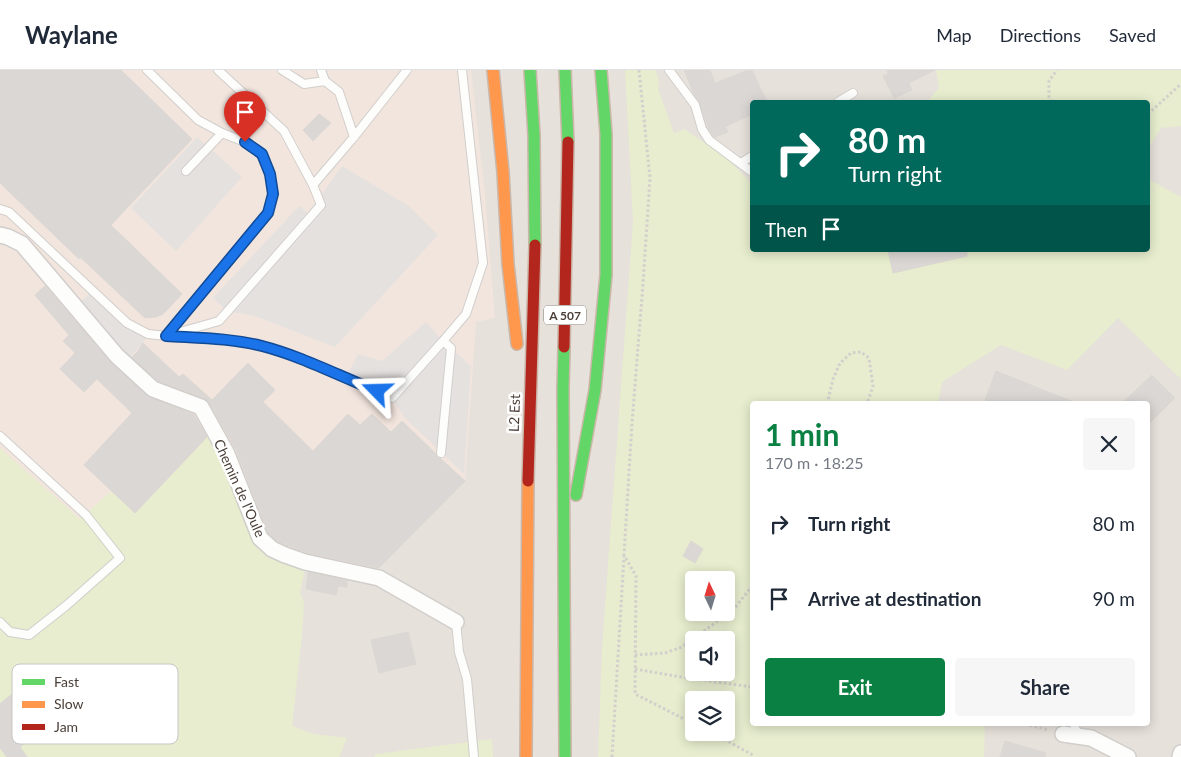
<!DOCTYPE html>
<html lang="en">
<head>
<meta charset="utf-8">
<style>
  body { margin:0; font-family:Lato,sans-serif; background:#f6f6f7; color:#1f2937; height:100vh; display:flex; flex-direction:column; font-size:19px; white-space:nowrap }
  * { box-sizing:border-box; margin:0 }
  p { font-size:16px; color:#747a83 }
  .icon { flex:none; width:28px; height:28px; fill:none; stroke:currentColor; stroke-width:2; stroke-linecap:round; stroke-linejoin:round }
  .map { position:relative; flex:1; overflow:hidden }
  .sheet { position:absolute; left:750px; top:331px; width:400px; height:325px; display:flex; flex-direction:column; background:#fff; border-radius:5px; box-shadow:0 2px 12px #0003 }
  .sheet>* { flex:none }
  .hud { position:absolute; left:750px; top:30px; width:400px; height:152px; border-radius:5px; box-shadow:0 2px 12px #0003; background:#00695c; color:#fff; overflow:hidden }
  .needle { width:32px; rotate:356deg }
  .controls { position:absolute; left:685px; top:501px; display:grid; gap:10px }
  .controls a { display:grid; place-items:center; width:50px; height:50px; border-radius:5px; background:#fff; box-shadow:0 2px 12px #0003; font-size:25px }
  .pin { position:absolute; display:grid; place-items:center; width:42px; height:42px; color:#fff; margin:-51px -21px; border-radius:50% 50% 50% 0; rotate:-45deg; box-shadow:0 0 5px #0007 }
  .pin .icon { rotate:45deg }
  .me { position:absolute; width:55px; margin:-28px; rotate:292deg; stroke-linejoin:round; filter:drop-shadow(0 0 4px #0008) }
  .turn { display:flex; align-items:center; gap:18px; height:105px; padding:0 15px; font-size:22px }
  .turn .icon { width:65px; height:65px; stroke-width:2.5 }
  .turn b { display:block; font-size:35px; line-height:42px }
  .then { display:flex; align-items:center; height:48px; padding:0 15px; background:#0003; gap:10px; font-size:19px }
  .round { display:grid; place-items:center; flex:none; width:52px; height:52px; border-radius:5px; background:#f6f6f7 }
  .head { display:flex; align-items:center; justify-content:space-between; height:85px; padding:0 15px }
  h1 { font-size:30px; font-weight:700; line-height:38px; color:#0b8043 }
  .action { display:flex; gap:10px; margin-top:auto; padding:10px 15px }
  .action a { flex:1; height:58px; border-radius:5px; background:#0b8043; color:#fff; font-size:20px; font-weight:700; line-height:58px; text-align:center }
  .action a+a { background:#f6f6f7; color:#1f2937 }
  ul { padding:0; list-style:none }
  li { display:flex; align-items:center; gap:15px; height:75px; padding:0 15px }
  li div { flex:1 }
  li b { display:block; font-size:19px }
  li em { font-style:normal }
  header { display:flex; align-items:center; gap:30px; box-sizing:border-box; height:70px; padding:0 25px; background:#fff; border-bottom:1px solid #e0e1e3 }
  header strong { font-size:24px }
  nav { display:flex; gap:28px; margin-inline-start:auto; font-size:18px }
  .map>svg:first-child { display:block }
</style>
</head>
<body>
<header>
<strong>Waylane</strong>
<nav><a>Map</a><a>Directions</a><a>Saved</a></nav>
</header>
<div class="map">
<svg width="1181" height="687" viewBox="0 0 1181 687">
  <rect width="100%" height="100%" fill="#f3f0ee"/>
  <path fill="#e7e1db" fill-rule="evenodd" d="M 0,0 L 1181,0 L 1181,687 L 0,687 ZM 752,32 L 1148,32 L 1148,180 L 752,180 ZM 752,334 L 1148,334 L 1148,654 L 752,654 ZM 694,510 L 726,510 L 726,542 L 694,542 ZM 694,570 L 726,570 L 726,602 L 694,602 ZM 694,630 L 726,630 L 726,662 L 694,662 Z"/>
  <path fill="#f2e5de" d="M 0,0 L 471,0 L 485,125 L 495,248 L 476,252 L 465,411 L 375,503 L 281,477 L 267,467 L 210,364 L 135,443 L 80,450 L 0,378 Z"/>
  <path fill="#e7edce" fill-rule="evenodd" d="M 625,0 L 655,0 L 659,10 L 658,19 L 674,63 L 684,59 L 725,86 L 752,114 L 752,180 L 1148,180 L 1148,109 L 1181,127 L 1181,309 L 1118,248 L 1067,300 L 1001,275 L 942,312 L 938,334 L 752,334 L 752,654 L 985,654 L 984,687 L 598,687 L 602,578 L 633,151 ZM 694,510 L 726,510 L 726,542 L 694,542 ZM 694,570 L 726,570 L 726,602 L 694,602 ZM 694,630 L 726,630 L 726,662 L 694,662 Z
    M 936,0 L 1181,0 L 1181,56 L 1161,58 L 1148,79 L 1148,32 L 927,32 L 939,18 Z
    M 210,364 L 224,390 L 255,474 L 268,485 L 305,498 L 300,523 L 304,532 L 302,566 L 292,656 L 314,664 L 347,668 L 339,687 L 0,687 L 0,378 L 80,449 L 111,421 L 135,443 Z
    M 492,669 L 493,687 L 374,687 L 376,684 Z"/>
  <path fill="#e5e1df" d="M 197,67 L 242,107 L 176,181 L 131,138 Z
    M 342,96 L 409,136 L 438,165 L 335,277 L 255,246 L 227,241 L 213,228 L 299,136 L 308,143 Z
    M 93,221 L 127,253 L 148,264 L 143,273 L 129,288 L 110,270 L 78,234 Z
    M 426,252 L 443,271 L 471,296 L 464,404 L 404,347 L 392,328 L 346,308 L 358,284 L 382,291 Z"/>
  <path fill="#dbd7d4" stroke="#dcd7d3" d="M 0,0 L 121,0 L 192,69 L 111,155 L 182,224 L 163,244 L 156,247 L 145,248 L 80,187 L 79,189 L 0,113 Z
    M 684,0 L 710,0 L 715,13 L 748,0 L 752,0 L 767,32 L 752,32 L 752,44 L 725,57 L 728,62 L 715,67 L 709,60 L 700,33 L 694,24 Z
    M 887,0 L 935,0 L 909,13 L 912,20 L 894,28 L 883,6 L 888,4 Z
    M 319,44 L 331,53 L 313,71 L 303,60 Z
    M 888,180 L 967,180 L 967,186 L 893,203 Z
    M 45,216 L 111,293 L 147,326 L 194,345 L 207,367 L 135,443 L 84,395 L 132,343 L 97,309 L 84,322 L 60,299 L 75,283 L 63,271 L 69,265 L 35,225 Z
    M 143,273 L 179,307 L 183,304 L 212,330 L 248,293 L 275,320 L 263,332 L 313,381 L 348,344 L 360,355 L 372,344 L 391,362 L 402,351 L 435,383 L 437,387 L 441,389 L 465,411 L 379,498 L 308,483 L 289,476 L 277,471 L 268,463 L 236,380 L 209,332 L 204,328 L 158,311 L 132,287 L 138,281 Z
    M 996,301 L 1076,333 L 1076,334 L 995,334 L 985,330 Z
    M 1152,305 L 1175,328 L 1148,355 L 1148,334 L 1121,334 Z
    M 691,471 L 703,479 L 695,493 L 683,486 Z
    M 308,502 L 347,511 L 347,517 L 338,516 L 336,525 L 306,519 Z
    M 408,562 L 416,594 L 379,603 L 371,570 Z
    M 24,614 L 38,635 L 36,637 L 49,652 L 20,677 L 27,687 L 7,687 L 0,678 L 0,634 Z
    M 1005,671 L 1046,683 L 1045,687 L 1000,687 Z"/>
  <g fill="none" stroke-linecap="round" stroke-linejoin="round">
    <g stroke="#d1cecb" stroke-width="10">
      <path id="lane" d="M 282,0 L 304,14 L 325,11
        M 321,0 L 325,11 L 339,22 L 354,67
        M 669,0 L 695,35 L 702,59 L 709,70 L 752,102
        M 838,32 L 853,23
        M 741,93 L 752,86
        M 186,101 L 222,63
        M 313,115 L 354,67 L 407,0
        M 0,139 L 9,142 L 127,253 L 148,264 L 166,266 L 268,143 L 273,124 L 270,104 L 262,83 L 245,72 L 222,63 L 198,50 L 147,0
        M 173,264 L 219,251 L 321,135 L 313,115 L 284,61 L 218,0
        M 166,266 L 219,269 L 262,276 L 297,288 L 392,328 L 443,271 L 451,278 L 441,383
        M 443,271 L 466,244 L 483,193 L 462,0
        M 0,366 L 86,445 L 120,488 L 67,535 L 29,565 L 10,562 L 0,552
        M 456,552 L 459,582 L 467,609 L 474,687
        M 1074,654 L 1078,666"/>
    </g>
    <g stroke="#d1cecb" stroke-width="18">
      <path id="street" d="M 0,165 L 8,167 L 22,174 L 117,286 L 153,319 L 201,337 L 227,384 L 260,468 L 272,479 L 285,485 L 305,492 L 379,508 L 456,552
        M 1063,664 L 1091,668 L 1128,687
        M 1180,687 L 1181,683"/>
    </g>
    <g stroke="#cbb7a9" stroke-width="14">
      <path id="fast" d="M 530,0 L 534,65 L 535,175
        M 565,0 L 568,72
        M 564,277 L 563,319 L 565,687
        M 576,425 L 595,320 L 606,205 L 606,64 L 601,0"/>
    </g>
    <g stroke="#cbb7a9" stroke-width="14">
      <path id="slow" d="M 493,0 L 503,102 L 508,194 L 517,274
        M 526,687 L 528,411"/>
    </g>
    <g stroke="#cbb7a9" stroke-width="14">
      <path id="jam" d="M 564,277 L 568,72
        M 528,411 L 535,175"/>
    </g>
    <path stroke="#d3cfcc" stroke-width="3" stroke-dasharray="2.5 2.5" stroke-linecap="butt" d="M 639,0 L 650,108 L 643,214 L 632,353 L 624,485 L 636,506 L 635,624 L 694,654
      M 1052,32 L 1049,27 L 1049,11 L 1057,0
      M 1148,44 L 1181,14
      M 827,334 L 833,309 L 840,293 L 851,283 L 861,282 L 869,288 L 873,316 L 867,334
      M 635,585 L 665,583 L 682,577 L 734,539 L 752,516
      M 635,599 L 681,607 L 752,617
      M 1025,654 L 1048,660
      M 711,662 L 751,684 L 754,687
      M 612,687 L 624,486"/>
    <use href="#lane" stroke="#fdfdfc" stroke-width="8"/>
    <use href="#street" stroke="#fdfdfc" stroke-width="15"/>
    <use href="#fast" stroke="#63d668" stroke-width="11"/>
    <use href="#slow" stroke="#ff974d" stroke-width="11"/>
    <use href="#jam" stroke="#b3261e" stroke-width="11"/>
  </g>
  <g fill="none" stroke-linecap="round" stroke-linejoin="round">
    <g stroke="#114b97" stroke-width="12">
      <path id="route" d="M 245,72 L 262,84 L 270,104 L 273,124 L 268,143 L 166,266 C 198,268 230,268 262,276 C 301,286 339,306 377,321"/>
    </g>
    <use href="#route" stroke="#1a73e8" stroke-width="9"/>
  </g>
  <g text-anchor="middle" dominant-baseline="central" stroke-width="5" stroke-linejoin="round" paint-order="stroke">
    <rect fill="#fff" stroke="#817974" stroke-width="1" x="544" y="235.5" width="42" height="19" rx="4"/>
    <g font-size="12" font-weight="bold" fill="#4b3f38">
      <text x="565" y="245">A 507</text>
    </g>
    <g font-size="14" fill="#4b3f38" stroke="#fff">
      <text transform="translate(514 343) rotate(-88)">L2 Est</text>
      <text transform="translate(240 418) rotate(66)">Chemin de l'Oule</text>
    </g>
  </g>
  <rect x="12" y="594" width="166" height="80" rx="8" fill="#fff" stroke="#c9c5c3" stroke-width="1"/>
  <rect x="22" y="609" width="23" height="6" fill="#63d668"/>
  <rect x="22" y="631" width="23" height="7" fill="#ff974d"/>
  <rect x="22" y="654" width="23" height="6" fill="#b3261e"/>
  <g font-size="14" fill="#4b3f38">
    <text x="54" y="617">Fast</text>
    <text x="54" y="639">Slow</text>
    <text x="54" y="662">Jam</text>
  </g>
</svg>
<div class="controls">
<a><svg class="needle" viewBox="-14 -14 28 28"><path d="M0-13l5 13h-10z" fill="#e53935"/><path d="M0 13l5-13h-10z" fill="#747a83"/></svg></a>
<a><svg class="icon" aria-label="sound" viewBox="0 0 24 24"><path d="M4 9h4l5-4v14l-5-4H4zM17 9q2 3 0 6"/></svg></a>
<a><svg class="icon" aria-label="layers" viewBox="0 0 24 24"><path d="M12 4l9 5-9 5-9-5zM3 14l9 5 9-5"/></svg></a>
</div>
<div class="pin" style="left:245px;top:72px;background:#d93025"><svg class="icon" aria-label="arrive" viewBox="0 0 24 24"><path d="M6 21V4h12l-3 4 3 4H6"/></svg></div>
<svg class="me" style="left:377px;top:321px" viewBox="-20 -20 40 40"><path d="M0-17L14 15 0 8-14 15z" fill="#1a73e8" stroke="#fff" stroke-width="4"/></svg>
<div class="hud">
<div class="turn"><svg class="icon" aria-label="right" viewBox="0 0 24 24"><path d="M7 20v-9h11M14 6l5 5-5 5"/></svg><div><b>80 m</b>Turn right</div></div>
<div class="then">Then<svg class="icon" aria-label="arrive" viewBox="0 0 24 24"><path d="M6 21V4h12l-3 4 3 4H6"/></svg></div>
</div>
<section class="sheet">
<div class="head"><div><h1>1 min</h1><p>170 m · 18:25</p></div><a class="round"><svg class="icon" aria-label="close" viewBox="0 0 24 24"><path d="M6 6l12 12M18 6L6 18"/></svg></a></div>
<ul>
<li><svg class="icon" aria-label="right" viewBox="0 0 24 24"><path d="M7 20v-9h11M14 6l5 5-5 5"/></svg><div><b>Turn right</b></div><em>80 m</em></li>
<li><svg class="icon" aria-label="arrive" viewBox="0 0 24 24"><path d="M6 21V4h12l-3 4 3 4H6"/></svg><div><b>Arrive at destination</b></div><em>90 m</em></li>
</ul>
<div class="action"><a>Exit</a><a>Share</a></div>
</section>
</div>
</body>
</html>
